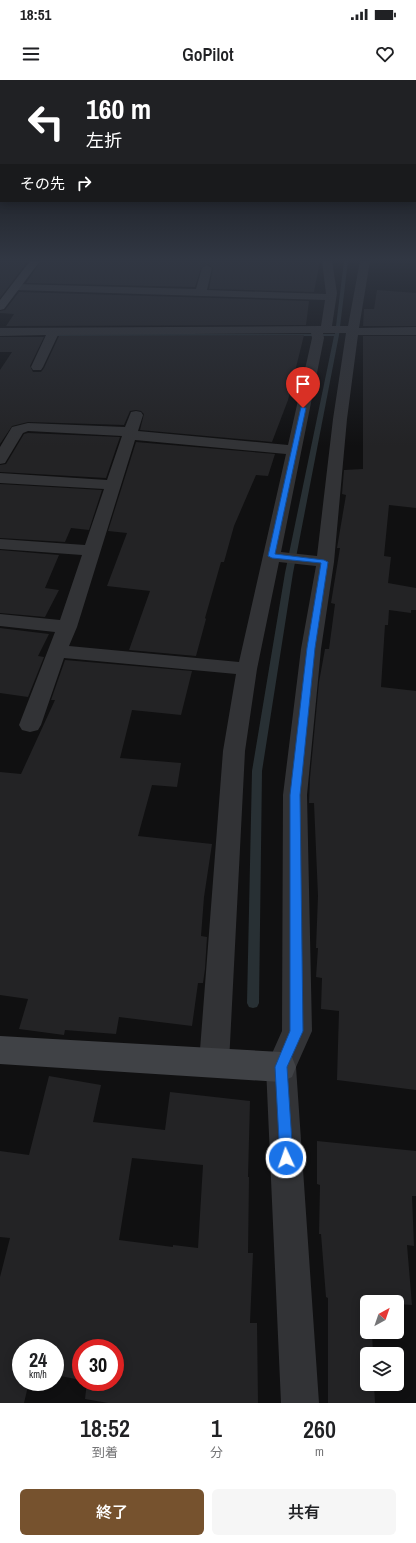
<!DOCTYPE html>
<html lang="ja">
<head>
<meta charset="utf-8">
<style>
  body { margin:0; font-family:"Archivo Narrow","Noto Sans JP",sans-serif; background:#f6f6f6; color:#202124; height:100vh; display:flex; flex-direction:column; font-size:15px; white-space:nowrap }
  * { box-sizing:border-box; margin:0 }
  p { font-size:13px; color:#757577 }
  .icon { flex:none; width:22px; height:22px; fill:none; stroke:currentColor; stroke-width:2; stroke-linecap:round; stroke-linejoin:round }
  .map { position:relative; height:1323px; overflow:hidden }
  .side { display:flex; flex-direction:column; background:#fff; flex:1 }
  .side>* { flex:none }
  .top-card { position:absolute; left:0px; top:0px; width:416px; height:122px; box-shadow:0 2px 10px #0003; background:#202124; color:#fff; overflow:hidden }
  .needle { width:26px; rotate:40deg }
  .controls { position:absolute; left:360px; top:1215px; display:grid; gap:8px }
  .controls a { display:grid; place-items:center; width:44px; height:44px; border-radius:6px; background:#fff; box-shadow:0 2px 10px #0003; font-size:20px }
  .speed { position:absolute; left:12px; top:1259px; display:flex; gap:8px; font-size:20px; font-weight:700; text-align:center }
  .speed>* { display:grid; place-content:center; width:52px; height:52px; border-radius:50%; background:#fff; box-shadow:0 2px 10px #0003; line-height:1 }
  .speed small { font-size:10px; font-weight:400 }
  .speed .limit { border:6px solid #d22; background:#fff; color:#111 }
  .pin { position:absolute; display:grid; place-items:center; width:34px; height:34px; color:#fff; margin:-41px -17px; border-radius:50% 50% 50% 0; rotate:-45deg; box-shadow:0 0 4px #0007 }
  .pin .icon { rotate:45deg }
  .me { position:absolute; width:44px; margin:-22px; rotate:357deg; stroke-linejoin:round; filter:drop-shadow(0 0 3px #0008) }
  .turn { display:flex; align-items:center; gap:14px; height:84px; padding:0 20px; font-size:18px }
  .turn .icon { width:52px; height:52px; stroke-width:2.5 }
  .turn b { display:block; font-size:28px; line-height:34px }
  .then { display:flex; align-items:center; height:38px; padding:0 20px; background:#0003; gap:8px; font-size:15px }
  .eta { display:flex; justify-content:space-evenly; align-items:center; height:68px; text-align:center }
  .eta b { font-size:24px; font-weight:600; line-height:28px }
  .button { display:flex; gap:8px; margin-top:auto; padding:8px 20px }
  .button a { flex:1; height:46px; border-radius:6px; background:#76522e; color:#fff; font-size:16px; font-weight:600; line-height:46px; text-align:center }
  .button a+a { background:#f6f6f6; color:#202124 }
  .status { display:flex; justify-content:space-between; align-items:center; height:28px; padding:0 20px; background:#fff; direction:ltr }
  .status svg { height:11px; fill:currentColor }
  header { display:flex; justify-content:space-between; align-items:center; height:52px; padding:0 20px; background:#fff; font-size:18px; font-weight:600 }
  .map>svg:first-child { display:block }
</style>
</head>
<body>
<div class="status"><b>18:51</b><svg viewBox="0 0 49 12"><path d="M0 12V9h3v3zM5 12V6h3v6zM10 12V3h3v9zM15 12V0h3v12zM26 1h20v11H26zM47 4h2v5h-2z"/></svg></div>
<header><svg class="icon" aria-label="menu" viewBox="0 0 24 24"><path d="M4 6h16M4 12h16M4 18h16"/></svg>GoPilot<svg class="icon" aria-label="heart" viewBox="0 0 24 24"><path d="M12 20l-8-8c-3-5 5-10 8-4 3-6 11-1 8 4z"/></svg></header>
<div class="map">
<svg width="416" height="1323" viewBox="0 0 416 1323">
  <rect width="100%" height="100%" fill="#101011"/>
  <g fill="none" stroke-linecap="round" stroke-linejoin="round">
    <path fill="#283034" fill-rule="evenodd" d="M 344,181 L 348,181 L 339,255 L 293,493 L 262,691 L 259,923 L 257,927 L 253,928 L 249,927 L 247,923 L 252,691 L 285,493 L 334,256 L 55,256 L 53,255 L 55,254 L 335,254 Z"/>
  </g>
  <path fill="#232325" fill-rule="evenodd" d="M 0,181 L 28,181 L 0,218 Z
    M 41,181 L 320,181 L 314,212 L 209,209 L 213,188 L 208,184 L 201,188 L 195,207 L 26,203 Z
    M 377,210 L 416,213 L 416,246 L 363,246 L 364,229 L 374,229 Z
    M 19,212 L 309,221 L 306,245 L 6,246 L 14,234 L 0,233 L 0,231 L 5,230 Z
    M 304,255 L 288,320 L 272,362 L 140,350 L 144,334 L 141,331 L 136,330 L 130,331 L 124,345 L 28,342 L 12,346 L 0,364 L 0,290 L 12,272 L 0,272 L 0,257 L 44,257 L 30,286 L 33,292 L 41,292 L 44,288 L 59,256 Z
    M 363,256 L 416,256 L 416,428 L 389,425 L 384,476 L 391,477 L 388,503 L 416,508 L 416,530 L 411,530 L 411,533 L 389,530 L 388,545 L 385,545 L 381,607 L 416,611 L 416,1010 L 337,1000 L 339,931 L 321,929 L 322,898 L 316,897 L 318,868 L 316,868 L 318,816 L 314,723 L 309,723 L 310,698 L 319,602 L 325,569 L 329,569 L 335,524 L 331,523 L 340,468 L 337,468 L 346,415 L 342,414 L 344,390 L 363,389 Z
    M 28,353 L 120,357 L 106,398 L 0,392 L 0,385 L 6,384 L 24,354 Z
    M 136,362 L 275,374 L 268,396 L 256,395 L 234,446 L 224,482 L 221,482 L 205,538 L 206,539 L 196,576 L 129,570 L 150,511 L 107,506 L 127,453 L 108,451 Z
    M 0,404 L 102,410 L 89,450 L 71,448 L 65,462 L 0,458 Z
    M 0,470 L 59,475 L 45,508 L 59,510 L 45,537 L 0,533 Z
    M 0,548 L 49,554 L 38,576 L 44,577 L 28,617 L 0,613 Z
    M 65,580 L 192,591 L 181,635 L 132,630 L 120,678 L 181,683 L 177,707 L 152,705 L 138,756 L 212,764 L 204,817 L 201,856 L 207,857 L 205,889 L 203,903 L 198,903 L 192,946 L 119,937 L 116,954 L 65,950 L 64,955 L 19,949 L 28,919 L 0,915 L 0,692 L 21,694 L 55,620 L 51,620 Z
    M 49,996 L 101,1005 L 93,1042 L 165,1050 L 170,1012 L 250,1021 L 248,1097 L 249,1097 L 248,1173 L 253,1173 L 250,1243 L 257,1243 L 258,1323 L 108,1323 L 85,1319 L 87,1302 L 115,1302 L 115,1268 L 81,1268 L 81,1300 L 55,1295 L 55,1268 L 21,1268 L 21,1302 L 29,1302 L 24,1323 L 0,1323 L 0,1197 L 10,1158 L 0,1157 L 0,1071 L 29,1075 ZM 132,1078 L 203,1085 L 198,1168 L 173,1165 L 173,1167 L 119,1160 Z
    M 317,1061 L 416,1071 L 416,1116 L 412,1116 L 414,1166 L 407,1165 L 412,1225 L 397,1224 L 397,1222 L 367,1222 L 367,1252 L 372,1252 L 373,1274 L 367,1274 L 367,1304 L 374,1304 L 375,1323 L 328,1323 L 328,1218 L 326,1217 L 321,1154 L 319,1154 L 320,1105 L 317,1104 Z"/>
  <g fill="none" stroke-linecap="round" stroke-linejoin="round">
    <path fill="#323336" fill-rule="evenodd" d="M 322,181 L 332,181 L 337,213 L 332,246 L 348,246 L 360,181 L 370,181 L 359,248 L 416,247 L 416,255 L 358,255 L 347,339 L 334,482 L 321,569 L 307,715 L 312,951 L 296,987 L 319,1323 L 281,1323 L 266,987 L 282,951 L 283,715 L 301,569 L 316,486 L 279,482 L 257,589 L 245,671 L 229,983 L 225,993 L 214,997 L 203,993 L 199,983 L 223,671 L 236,594 L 64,578 L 41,645 L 38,650 L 30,652 L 22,650 L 19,645 L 55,552 L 0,546 L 0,534 L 60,540 L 82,475 L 0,469 L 0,459 L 85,465 L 104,409 L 0,403 L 0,393 L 107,400 L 122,356 L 28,351 L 23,353 L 5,383 L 0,384 L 0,367 L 12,347 L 28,343 L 125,347 L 131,332 L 136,331 L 141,332 L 143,335 L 138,351 L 288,365 L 312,258 L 311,253 L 58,255 L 43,287 L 41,290 L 33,290 L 31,287 L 46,255 L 0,256 L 0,248 L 321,246 L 325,220 L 16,210 L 11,207 L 16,204 L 196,209 L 202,188 L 207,185 L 212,188 L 207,210 L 326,214 ZM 323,253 L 346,253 L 333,339 L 317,476 L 281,472 L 324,258 ZM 135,360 L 286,374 L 239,582 L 69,566 L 77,547 Z"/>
    <path fill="#404246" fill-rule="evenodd" d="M 30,181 L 40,181 L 4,229 L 0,230 L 0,220 Z
      M 0,956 L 281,972 L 292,977 L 296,987 L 292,997 L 281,1002 L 0,984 Z"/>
  </g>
  <linearGradient id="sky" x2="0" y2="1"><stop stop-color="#090909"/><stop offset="0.49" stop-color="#313743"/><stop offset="1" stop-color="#313743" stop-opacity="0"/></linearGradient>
  <rect width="416" height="366" fill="url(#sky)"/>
  <path fill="#1a73e8" stroke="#114b97" d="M 301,327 L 306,328 L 275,474 L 324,480 L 328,482 L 315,568 L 300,715 L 303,951 L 287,987 L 293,1078 L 291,1083 L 286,1085 L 281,1083 L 280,1078 L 275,987 L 290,951 L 290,715 L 307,568 L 321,483 L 272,478 L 268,476 Z"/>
</svg>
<div class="controls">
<a><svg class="needle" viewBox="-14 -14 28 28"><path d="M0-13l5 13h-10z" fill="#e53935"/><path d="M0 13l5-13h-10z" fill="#757577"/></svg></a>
<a><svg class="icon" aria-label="layers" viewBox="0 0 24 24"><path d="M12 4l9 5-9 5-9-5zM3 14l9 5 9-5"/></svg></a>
</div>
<div class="speed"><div>24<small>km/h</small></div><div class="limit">30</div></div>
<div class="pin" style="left:303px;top:328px;background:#d93025"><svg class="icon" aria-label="arrive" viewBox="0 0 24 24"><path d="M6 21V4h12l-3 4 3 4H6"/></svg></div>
<svg class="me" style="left:286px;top:1078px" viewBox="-20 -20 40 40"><circle r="17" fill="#1a73e8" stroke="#fff" stroke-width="3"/><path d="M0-11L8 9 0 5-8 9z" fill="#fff"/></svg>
<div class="top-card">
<div class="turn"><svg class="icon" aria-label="left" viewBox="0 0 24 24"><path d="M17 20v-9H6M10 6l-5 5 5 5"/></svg><div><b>160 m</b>左折</div></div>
<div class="then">その先<svg class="icon" aria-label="right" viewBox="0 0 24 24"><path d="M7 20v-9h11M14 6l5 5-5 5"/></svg></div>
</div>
</div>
<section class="side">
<div class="eta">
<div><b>18:52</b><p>到着</p></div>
<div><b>1</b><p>分</p></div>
<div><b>260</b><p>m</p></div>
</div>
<div class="button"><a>終了</a><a>共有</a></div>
</section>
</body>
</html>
